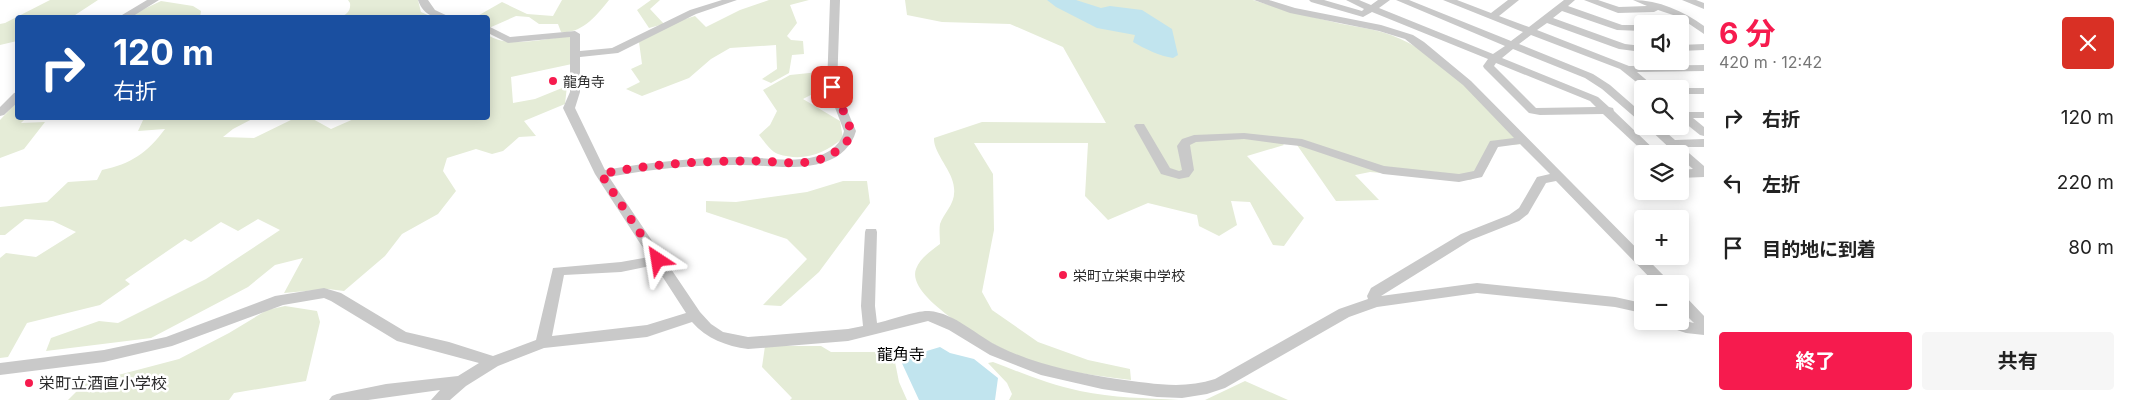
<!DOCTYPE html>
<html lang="ja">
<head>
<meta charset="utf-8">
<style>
  body { margin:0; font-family:Inter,"Noto Sans JP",sans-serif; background:#f6f6f6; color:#222; height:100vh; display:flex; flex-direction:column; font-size:19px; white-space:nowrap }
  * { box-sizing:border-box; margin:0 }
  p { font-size:16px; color:#767676 }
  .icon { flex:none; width:28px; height:28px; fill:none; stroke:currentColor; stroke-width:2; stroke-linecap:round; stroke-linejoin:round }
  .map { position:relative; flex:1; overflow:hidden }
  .side { display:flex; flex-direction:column; background:#fff; width:425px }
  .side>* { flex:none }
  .top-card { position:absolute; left:15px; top:15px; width:475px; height:105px; border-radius:5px; box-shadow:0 2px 12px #0003; background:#1a4fa0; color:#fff; overflow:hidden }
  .controls { position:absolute; left:1634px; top:15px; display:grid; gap:10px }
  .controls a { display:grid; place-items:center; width:55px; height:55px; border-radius:5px; background:#fff; box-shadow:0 2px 12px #0003; font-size:25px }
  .pin { position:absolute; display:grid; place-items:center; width:42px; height:42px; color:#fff; margin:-21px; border-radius:10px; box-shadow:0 2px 8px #0006 }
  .me { position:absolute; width:55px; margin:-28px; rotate:327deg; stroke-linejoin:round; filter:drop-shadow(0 0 4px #0008) }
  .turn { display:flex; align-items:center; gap:18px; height:105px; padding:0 15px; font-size:22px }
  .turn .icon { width:65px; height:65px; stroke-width:2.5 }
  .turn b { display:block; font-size:35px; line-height:42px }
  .round { display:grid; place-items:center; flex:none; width:52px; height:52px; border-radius:5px; background:#f6f6f6 }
  .head { display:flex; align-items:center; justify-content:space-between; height:85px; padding:0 15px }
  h1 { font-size:30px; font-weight:700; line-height:38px; color:#f61b4e }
  .action { display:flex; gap:10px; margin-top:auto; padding:10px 15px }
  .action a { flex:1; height:58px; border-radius:5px; background:#f61b4e; color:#fff; font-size:20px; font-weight:700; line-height:58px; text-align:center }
  .action a+a { background:#f6f6f6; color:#222 }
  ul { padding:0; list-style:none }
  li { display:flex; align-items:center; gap:15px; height:65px; padding:0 15px }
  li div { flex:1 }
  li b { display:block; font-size:19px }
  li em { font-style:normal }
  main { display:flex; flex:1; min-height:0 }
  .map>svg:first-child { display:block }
</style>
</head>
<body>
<main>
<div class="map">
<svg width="1704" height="400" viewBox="0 0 1704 400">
  <rect width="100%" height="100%" fill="#fff"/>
  <path fill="#e5ecd7" d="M 50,0 L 98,0 L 72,17 L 18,18 L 17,41 L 0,45 L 0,24 L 5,23 Z
    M 348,0 L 418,0 L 421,12 L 432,17 L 339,17 C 347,15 351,11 350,3 Z
    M 562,0 L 609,0 C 597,15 582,34 561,32 L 558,24 L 539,24 L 529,17 L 516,16 L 489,28 L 488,27 L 488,18 L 474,18 L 502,2 L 527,14 L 553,16 Z
    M 651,0 L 660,0 L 650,9 L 664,24 L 649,28 L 637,10 Z
    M 769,0 L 809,0 L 790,5 L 797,23 L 787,36 L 791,40 L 803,41 L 804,54 L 792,55 L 789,73 L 771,83 L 762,79 L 777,69 L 776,45 L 730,48 L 711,59 L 689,78 L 642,96 L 626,89 L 640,82 L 631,69 L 642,64 L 639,42 L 682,20 L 695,16 L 706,27 L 740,10 Z
    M 905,0 L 1253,0 C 1282,9 1312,17 1342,24 C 1358,27 1375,29 1391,35 C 1439,52 1486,108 1523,144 L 1496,146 C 1489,163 1489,173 1470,180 L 1370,172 L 1355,175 L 1379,200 L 1336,201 L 1297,145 L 1282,143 L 1284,145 L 1247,156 L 1304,218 L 1284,246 L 1273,245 L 1250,202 L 1231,201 L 1237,225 L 1219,236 L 1199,226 L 1197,215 L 1148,203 L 1108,220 L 1085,196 L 1088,143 L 974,143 L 993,174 L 994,230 L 982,292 L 992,310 L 1038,342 L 1088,360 L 1130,369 L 1131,380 C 1107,377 1082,374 1059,369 C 1044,366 1029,360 1015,355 C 993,345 905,298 916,269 C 920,258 931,251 940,244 C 940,238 939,230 940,224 C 944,212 956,204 954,188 C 953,171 933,153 934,138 L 982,122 L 1106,123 L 1063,47 L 1010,24 L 942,22 L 907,15 Z
    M 161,1 L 193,6 L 201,11 L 200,17 L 125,18 Z
    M 488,35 C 508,49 546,38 571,36 L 572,64 L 511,77 L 513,103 L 535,99 L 567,86 L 565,104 L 524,121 L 536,136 L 519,137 L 503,151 L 492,154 L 476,149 L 447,158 L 443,171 L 456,191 L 438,214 L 402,234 L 385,256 L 344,291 L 328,289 L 284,293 L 303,258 L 275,265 L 248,287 L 151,338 L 46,351 L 51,338 L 99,321 L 118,323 L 206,279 L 280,230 L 258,219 L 238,231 L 221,222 L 191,242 L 185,239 L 125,280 L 130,284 L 100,305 L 27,323 L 8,357 L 0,358 L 0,258 L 6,253 L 36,257 L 76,232 L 53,221 L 25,219 L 5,235 L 0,235 L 0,207 L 47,202 L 68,182 L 97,180 L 102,170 C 131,164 147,153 165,129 L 138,131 L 144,118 L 254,118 L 233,129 L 223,137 L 254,138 L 293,119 L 306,118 L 311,118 L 331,129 L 356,118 L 488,118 Z
    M 819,72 L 828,86 L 803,99 L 840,121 L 843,138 C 824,154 803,162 778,154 C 771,152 764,141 759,135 L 770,125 L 777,111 L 763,90 L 790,75 Z
    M 17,102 L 18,118 L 26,118 L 21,123 L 45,122 L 24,149 L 0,158 L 0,120 Z
    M 843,181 L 867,181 L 870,203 L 819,272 L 781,306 L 763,305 L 807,259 L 787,239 L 706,212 L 706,201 L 736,202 L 807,192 Z
    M 285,306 L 317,311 L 320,322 L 306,381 L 234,393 L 229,400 L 68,400 L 84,384 L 179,359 L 229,333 L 267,310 Z
    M 765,346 L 821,346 L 831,352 L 893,352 L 899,382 L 907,400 L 790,400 L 792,398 L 762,367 Z
    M 993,362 C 1022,373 1050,385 1080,391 C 1113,398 1146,398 1179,400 L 1009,400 L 1012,394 L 1007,383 L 988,363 Z
    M 1245,381 L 1288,400 L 1205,400 Z"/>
  <path fill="#c1e4ee" d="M 1047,0 L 1076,0 L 1101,8 L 1110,6 L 1142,10 L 1172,29 L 1178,55 L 1173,58 C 1160,56 1145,49 1133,42 L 1135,35 L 1097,28 L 1056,7 Z
    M 940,347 L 950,353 L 974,359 L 998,378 L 995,400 L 919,400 L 900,359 Z"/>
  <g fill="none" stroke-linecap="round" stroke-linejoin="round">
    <path fill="#c9c9c9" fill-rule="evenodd" d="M 147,0 L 159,0 L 130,18 L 117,18 Z
      M 418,0 L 428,0 L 435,10 L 452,18 C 436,18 424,17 418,0 Z
      M 722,0 L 737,0 L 696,14 L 618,53 L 580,57 L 580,92 L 575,108 L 605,170 C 649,162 693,158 738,157 C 763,157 790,163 814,157 C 828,154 841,145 844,131 L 827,87 L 830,0 L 840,0 L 837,87 L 856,131 C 852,146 840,157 825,162 C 796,172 764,164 734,165 C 692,165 650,169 609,177 L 700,312 L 711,324 L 723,332 L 748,337 L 848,329 L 863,326 L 861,306 L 865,232 L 866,229 L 876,229 L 877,232 L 875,306 L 877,323 C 890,320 918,310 929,311 C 955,313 977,336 1000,347 C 1037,365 1077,373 1117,379 C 1150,383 1182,390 1215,379 L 1339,309 L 1368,299 L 1367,296 L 1371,288 L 1461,234 L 1509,215 L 1519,208 L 1537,177 L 1550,174 L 1520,144 L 1498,147 L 1482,177 L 1459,182 L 1383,174 L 1300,146 L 1281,144 L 1244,139 L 1196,142 L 1190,145 L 1194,170 L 1189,177 L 1179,179 L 1161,174 L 1134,126 L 1136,124 L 1144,124 L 1170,168 L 1179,171 L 1182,170 L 1177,146 L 1182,139 L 1194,135 L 1244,133 L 1302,139 L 1384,166 L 1459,174 L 1474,171 L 1490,141 L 1514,138 L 1463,85 L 1405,39 L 1379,31 L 1290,13 L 1254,0 L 1269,0 L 1295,8 L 1381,25 L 1413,35 L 1424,42 L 1471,81 L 1672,284 L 1656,284 L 1556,181 L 1546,183 L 1528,214 L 1519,221 L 1471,240 L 1381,296 L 1477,283 L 1615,297 L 1642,303 L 1642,313 L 1615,307 L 1477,293 L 1377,307 L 1349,317 L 1225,388 L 1207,394 L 1182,398 L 1157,397 L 1102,389 L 1041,375 L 990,355 L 949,330 L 928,321 L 848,341 L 748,349 C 726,346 707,339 692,322 L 647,337 L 544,348 L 498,366 L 466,386 L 450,400 L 431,400 L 440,390 L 368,400 L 329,400 L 332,396 L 337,394 L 386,384 L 458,376 L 479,363 L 397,341 L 331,301 L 324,298 L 283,305 L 172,346 L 104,362 L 0,375 L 0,363 L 104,350 L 166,337 L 275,296 L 324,288 L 341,293 L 406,332 L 449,342 L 493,356 L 536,340 L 553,268 L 621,262 L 649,257 L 595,174 L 563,108 L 570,92 L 570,37 L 508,43 L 488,33 L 488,26 L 510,37 L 575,31 L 580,34 L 580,51 L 612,48 L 690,10 ZM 655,265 L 686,313 L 647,325 L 552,336 L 564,275 L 621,272 Z
      M 1309,0 L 1324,0 L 1362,11 L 1364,9 L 1346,0 L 1359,0 L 1371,5 L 1378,0 L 1390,0 L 1379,8 L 1493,54 L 1505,46 L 1396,0 L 1409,0 L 1511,41 L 1523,32 L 1443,0 L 1457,0 L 1491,13 L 1508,0 L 1519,0 L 1499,16 L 1529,27 L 1564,0 L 1575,0 L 1568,6 L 1622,25 L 1642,25 L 1642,31 L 1617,30 L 1562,11 L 1553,18 L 1625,44 L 1642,46 L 1642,52 L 1619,49 L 1547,23 L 1537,30 L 1629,66 L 1704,65 L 1704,71 L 1637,72 L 1657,89 L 1645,89 L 1620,69 L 1531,35 L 1519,44 L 1593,74 L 1610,85 L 1642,113 L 1642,121 L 1638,120 L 1602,89 L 1585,78 L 1513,49 L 1502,58 L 1598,97 L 1609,107 L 1613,108 L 1614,111 L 1659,154 L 1646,154 L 1603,114 L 1540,115 L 1529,113 L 1484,68 L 1483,66 L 1488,59 L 1372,12 L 1363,17 L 1311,2 ZM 1496,63 L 1590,101 L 1596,107 L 1536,108 L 1494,66 Z
      M 1584,0 L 1598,0 L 1619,7 L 1647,6 L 1633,0 C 1659,0 1683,11 1704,26 L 1704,34 L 1679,17 L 1658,10 L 1654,12 L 1618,13 Z
      M 1682,0 L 1696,0 L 1704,3 L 1704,9 Z
      M 1704,44 L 1704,50 L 1680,51 L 1680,45 Z
      M 1680,88 L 1704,88 L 1704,94 L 1680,94 L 1680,89 L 1676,89 Z
      M 18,92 L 18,102 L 4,115 L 0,116 L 0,107 L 14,93 Z
      M 1680,110 L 1685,112 L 1704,112 L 1704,118 L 1693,118 L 1704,127 L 1704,136 L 1700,135 L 1680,119 Z
      M 1646,126 L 1659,126 L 1675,140 L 1704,139 L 1704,147 L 1682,147 L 1704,166 L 1704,177 L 1680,178 L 1680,170 L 1693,169 L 1680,158 L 1680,154 L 1676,154 Z
      M 1680,295 L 1685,296 L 1704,316 L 1704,335 L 1686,333 L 1662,325 L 1660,321 L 1680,320 L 1694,323 L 1680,309 Z"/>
  </g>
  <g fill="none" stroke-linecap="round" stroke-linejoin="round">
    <path stroke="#f61b4e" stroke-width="9" stroke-dasharray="0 16.2" d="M 658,260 L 601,174 C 649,164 700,161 749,161 C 772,160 798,167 821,159 C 831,156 846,146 850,136 C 853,123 836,100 832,87"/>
  </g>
  <g fill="#f61b4e" stroke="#fff" stroke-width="2">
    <circle cx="553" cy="81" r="5"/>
    <circle cx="1063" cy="275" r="5"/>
    <circle cx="29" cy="383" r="5"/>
  </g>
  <g text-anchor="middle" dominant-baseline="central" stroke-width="5" stroke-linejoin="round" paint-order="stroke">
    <g font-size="14" fill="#2c2c2c" stroke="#fff" text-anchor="start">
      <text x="563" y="81">龍角寺</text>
      <text x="1073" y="275">栄町立栄東中学校</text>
    </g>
    <g font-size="16" fill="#000" stroke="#fff">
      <text x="901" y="354">龍角寺</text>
    </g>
    <g font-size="16" fill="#2c2c2c" stroke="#fff" text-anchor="start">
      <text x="39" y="383">栄町立酒直小学校</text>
    </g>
  </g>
</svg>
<div class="controls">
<a><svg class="icon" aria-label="sound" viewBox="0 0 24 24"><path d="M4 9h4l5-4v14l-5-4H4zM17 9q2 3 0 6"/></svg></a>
<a><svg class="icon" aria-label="search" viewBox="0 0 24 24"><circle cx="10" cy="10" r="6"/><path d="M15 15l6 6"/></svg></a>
<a><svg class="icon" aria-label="layers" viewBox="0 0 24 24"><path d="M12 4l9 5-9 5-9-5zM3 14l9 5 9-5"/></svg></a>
<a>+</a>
<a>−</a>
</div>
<div class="pin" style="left:832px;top:87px;background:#d93025"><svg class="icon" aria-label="arrive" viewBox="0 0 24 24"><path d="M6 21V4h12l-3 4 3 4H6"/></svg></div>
<svg class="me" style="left:658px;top:260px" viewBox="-20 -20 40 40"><path d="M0-17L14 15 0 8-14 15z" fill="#f61b4e" stroke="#fff" stroke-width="4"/></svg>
<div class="top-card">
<div class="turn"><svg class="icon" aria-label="right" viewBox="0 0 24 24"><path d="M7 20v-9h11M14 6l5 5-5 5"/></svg><div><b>120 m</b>右折</div></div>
</div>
</div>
<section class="side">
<div class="head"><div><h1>6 分</h1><p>420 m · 12:42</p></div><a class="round" style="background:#d93025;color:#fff"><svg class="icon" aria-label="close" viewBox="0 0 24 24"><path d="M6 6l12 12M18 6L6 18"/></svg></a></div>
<ul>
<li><svg class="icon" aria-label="right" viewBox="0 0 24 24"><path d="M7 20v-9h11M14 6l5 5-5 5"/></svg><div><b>右折</b></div><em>120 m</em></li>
<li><svg class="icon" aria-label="left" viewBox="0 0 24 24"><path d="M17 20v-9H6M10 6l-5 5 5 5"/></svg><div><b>左折</b></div><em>220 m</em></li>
<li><svg class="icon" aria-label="arrive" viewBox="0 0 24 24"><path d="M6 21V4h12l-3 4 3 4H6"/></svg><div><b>目的地に到着</b></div><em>80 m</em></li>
</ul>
<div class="action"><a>終了</a><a>共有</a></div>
</section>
</main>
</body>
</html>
